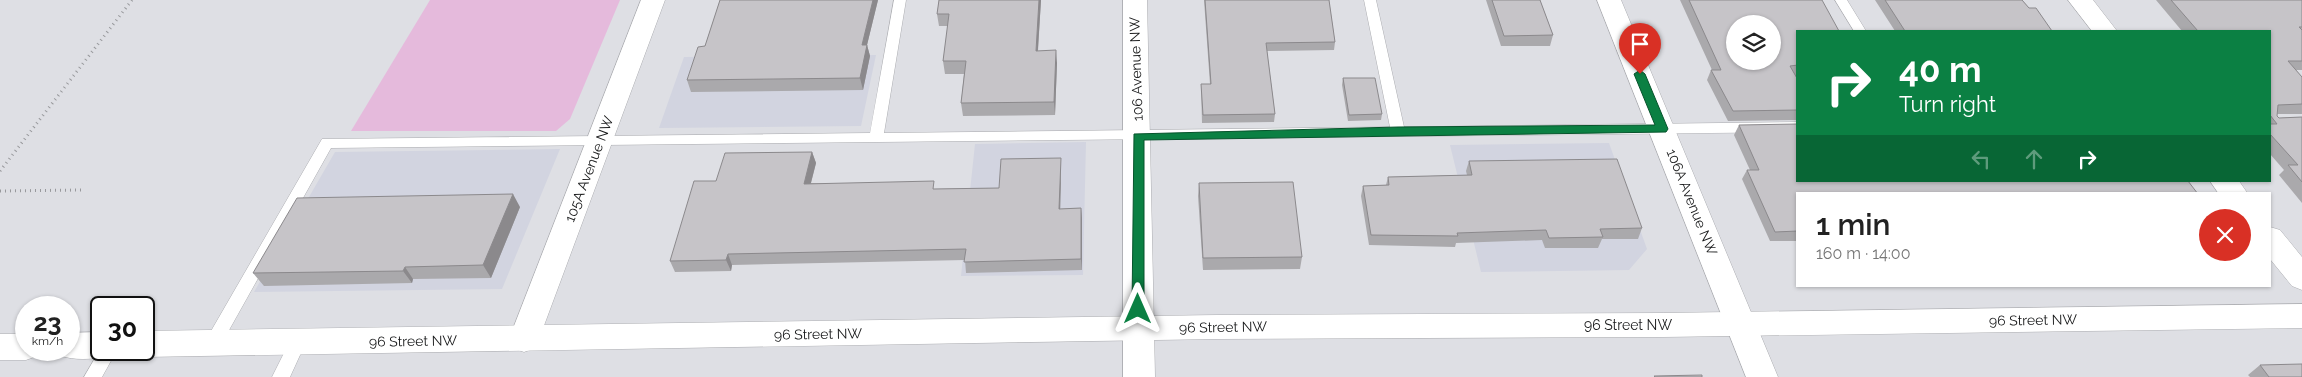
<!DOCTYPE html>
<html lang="en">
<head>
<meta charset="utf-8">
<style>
  body { margin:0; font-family:Raleway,sans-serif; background:#f6f6f6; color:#222; height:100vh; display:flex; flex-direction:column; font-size:19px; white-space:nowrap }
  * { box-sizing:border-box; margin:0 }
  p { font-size:16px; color:#767676 }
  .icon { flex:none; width:28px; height:28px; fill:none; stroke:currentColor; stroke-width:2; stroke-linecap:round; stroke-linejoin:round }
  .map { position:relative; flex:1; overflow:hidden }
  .details { position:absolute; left:1796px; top:192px; width:475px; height:95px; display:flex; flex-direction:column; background:#fff; border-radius:0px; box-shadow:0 1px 4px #0004 }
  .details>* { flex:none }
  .guide { position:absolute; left:1796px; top:30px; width:475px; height:152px; border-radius:0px; box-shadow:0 1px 4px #0004; background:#0b8043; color:#fff; overflow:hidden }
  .controls { position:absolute; left:1726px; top:15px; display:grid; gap:10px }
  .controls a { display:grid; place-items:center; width:55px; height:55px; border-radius:50%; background:#fff; box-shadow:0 1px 4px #0004; font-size:25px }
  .speed { position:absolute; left:15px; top:296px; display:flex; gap:10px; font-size:25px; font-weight:700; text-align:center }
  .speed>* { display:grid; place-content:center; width:65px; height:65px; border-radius:50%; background:#fff; box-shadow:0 1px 4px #0004; line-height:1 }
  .speed small { font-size:12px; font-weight:400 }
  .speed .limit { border:2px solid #111; border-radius:8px; background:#fff; color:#111 }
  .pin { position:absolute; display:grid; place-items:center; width:42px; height:42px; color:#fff; margin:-51px -21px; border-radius:50% 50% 50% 0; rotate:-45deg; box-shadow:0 0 5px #0007 }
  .pin .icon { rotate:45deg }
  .me { position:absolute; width:55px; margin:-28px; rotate:0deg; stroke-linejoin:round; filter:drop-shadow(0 0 4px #0008) }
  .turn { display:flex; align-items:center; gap:18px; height:105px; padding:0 20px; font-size:22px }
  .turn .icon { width:65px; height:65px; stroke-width:2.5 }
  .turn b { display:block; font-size:35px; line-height:42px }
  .lanes { display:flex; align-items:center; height:48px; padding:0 20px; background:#0003; justify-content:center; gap:25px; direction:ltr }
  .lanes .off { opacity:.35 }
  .round { display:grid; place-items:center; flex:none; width:52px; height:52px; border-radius:26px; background:#f6f6f6 }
  .headline { display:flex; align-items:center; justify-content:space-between; height:85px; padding:0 20px }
  h1 { font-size:30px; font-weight:600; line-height:38px }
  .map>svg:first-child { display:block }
</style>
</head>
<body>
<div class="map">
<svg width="2302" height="377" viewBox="0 0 2302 377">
  <rect width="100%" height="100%" fill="#dedfe4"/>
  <path fill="#d2d4e0" d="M 876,55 L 861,126 L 659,128 L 684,57 Z
    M 1086,142 L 1083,275 L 961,276 L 975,144 Z
    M 1609,143 L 1647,249 L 1629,270 L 1481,272 L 1450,145 Z
    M 560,149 L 502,289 L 254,292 L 335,152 Z"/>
  <path fill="#e5badc" d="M 430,0 L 620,0 L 570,119 L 556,131 L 351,131 Z"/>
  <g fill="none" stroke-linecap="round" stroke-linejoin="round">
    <g stroke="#acadb1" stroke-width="1">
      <path id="lane" d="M 894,0 L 906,0 L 884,133 L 1390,127 L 1364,0 L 1376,0 L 1404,127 L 1798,122 L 1798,132 L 331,148 L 219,348 L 213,350 L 207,348 L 205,343 L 207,338 L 322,139 L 870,133 Z
        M 1835,0 L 1847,0 L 1866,31 L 1854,31 Z
        M 298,335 L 304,337 L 306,342 L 290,377 L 272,377 L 292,337 Z
        M 101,348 L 101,350 L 117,350 L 102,377 L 84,377 Z"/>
    </g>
    <g stroke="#acadb1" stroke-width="1">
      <path id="street" d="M 641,0 L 665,0 L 539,339 L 535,348 L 524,352 L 513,348 L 509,339 Z
        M 1123,0 L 1147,0 L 1155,377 L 1123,377 Z
        M 1597,0 L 1621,0 L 1778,377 L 1746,377 Z
        M 2068,0 L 2093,0 L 2117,31 L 2092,31 Z
        M 2210,181 L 2239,181 L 2248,194 L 2219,194 Z
        M 2270,227 L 2280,230 L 2302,257 L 2302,290 L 2292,286 L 2270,259 Z"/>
    </g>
    <g stroke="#acadb1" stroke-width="1">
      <path id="secondary" d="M 2302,304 L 2302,328 L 1663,337 L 1217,339 L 144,357 L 133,353 L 132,350 L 144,350 L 144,331 L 1217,315 L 1663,313 Z
        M 101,332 L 101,350 L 114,350 L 112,354 C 95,360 75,361 58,355 L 56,350 L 69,350 L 69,333 Z
        M 0,334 L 26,334 L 26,350 L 40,350 L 37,356 L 26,360 L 0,360 Z"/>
    </g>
    <path stroke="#98999c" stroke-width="3" stroke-dasharray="1 4" stroke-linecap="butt" d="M 0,171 L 132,0
      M 0,191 L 81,190"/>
    <use href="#lane" fill="#fff" fill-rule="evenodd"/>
    <use href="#street" fill="#fff" fill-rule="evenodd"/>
    <use href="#secondary" fill="#fff" fill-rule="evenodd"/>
  </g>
  <path fill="#aaa9ac" d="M 720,0 L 878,0 L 867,45 L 870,56 L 863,90 L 691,92 L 687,80 L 705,46 Z
    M 939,0 L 1041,0 L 1038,51 L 1057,63 L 1055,115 L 963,116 L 961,103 L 964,74 L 945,74 L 943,61 L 948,26 L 939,26 L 937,14 Z
    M 1204,0 L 1329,0 L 1335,42 L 1334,50 L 1267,51 L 1275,114 L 1274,122 L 1202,123 L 1201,84 L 1210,84 Z
    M 1486,0 L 1540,0 L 1553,35 L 1550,46 L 1501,46 Z
    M 1680,0 L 1822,0 L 1798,31 L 1798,75 L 1795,75 L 1798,80 L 1798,120 L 1728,121 L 1707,80 L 1711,70 L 1712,70 Z
    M 1875,0 L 2022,0 L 2029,8 L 2052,31 L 1895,31 Z
    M 2156,0 L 2302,0 L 2302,70 L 2296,70 L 2302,77 L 2302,114 L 2277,114 L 2277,116 L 2279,118 L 2302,117 L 2302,203 L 2279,175 L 2284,170 L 2270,154 L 2270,31 L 2182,31 Z
    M 1343,78 L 1382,114 L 1381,120 L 1348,121 L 1342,85 Z
    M 1739,125 L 1798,194 L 1798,241 L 1770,241 L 1742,179 L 1747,170 L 1750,170 L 1734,135 Z
    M 812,152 L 816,163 L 811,183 L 935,189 L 999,188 L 1061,169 L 1060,209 L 1081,208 L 1082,219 L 1082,270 L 966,273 L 965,260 L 732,265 L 731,271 L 675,272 L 670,261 L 716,181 Z
    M 1469,161 L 1642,228 L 1638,239 L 1602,239 L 1598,248 L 1545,248 L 1542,240 L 1456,243 L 1455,247 L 1369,245 L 1361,196 L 1363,186 L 1386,185 L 1388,177 L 1467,175 L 1466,171 Z
    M 1199,183 L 1302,257 L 1300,269 L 1203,270 L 1198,196 Z
    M 520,207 L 491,278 L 413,279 L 412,283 L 264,286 L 253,273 Z
    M 2260,365 L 2302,377 L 2250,377 L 2248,375 Z"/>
  <path fill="#8b898c" d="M 873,0 L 878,0 L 867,45 L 870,56 L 863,90 L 860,78 L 862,45 Z
    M 1039,0 L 1041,0 L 1037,63 L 1036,51 Z
    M 1056,50 L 1057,63 L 1055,115 L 1054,102 Z
    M 812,152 L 816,163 L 808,194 L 804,184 Z
    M 1061,158 L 1061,169 L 1060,220 L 1059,209 Z
    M 513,194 L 520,207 L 491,278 L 483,265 Z
    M 1081,208 L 1082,219 L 1082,270 L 1081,259 Z
    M 728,254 L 732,265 L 731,271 L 726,260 Z
    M 405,267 L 413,279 L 412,283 L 403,271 Z"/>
  <path fill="#c6c4c8" stroke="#8b898c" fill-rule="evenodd" d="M 720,0 L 873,0 L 862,45 L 867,45 L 860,78 L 687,80 L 698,47 L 705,46 Z
    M 939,0 L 1039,0 L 1036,51 L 1056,50 L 1054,102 L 961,103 L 966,61 L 943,61 L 949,14 L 937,14 Z
    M 1205,0 L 1329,0 L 1335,42 L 1266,43 L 1275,114 L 1203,115 L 1201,84 L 1211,84 Z
    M 1492,0 L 1540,0 L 1553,35 L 1504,36 Z
    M 1689,0 L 1822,0 L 1839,31 L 1798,31 L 1798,65 L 1790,66 L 1798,80 L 1798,110 L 1733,111 L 1711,70 L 1721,70 ZM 1735,24 L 1772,24 L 1772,61 L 1735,61 Z
    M 1885,0 L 2022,0 L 2029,8 L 2036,8 L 2052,31 L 1905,31 Z
    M 2171,0 L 2302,0 L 2302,27 L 2299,27 L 2302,30 L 2302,61 L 2288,61 L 2302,77 L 2302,104 L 2278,105 L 2277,116 L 2279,118 L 2302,117 L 2302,182 L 2288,165 L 2298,165 L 2270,134 L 2270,124 L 2277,124 L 2270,115 L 2270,31 L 2198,31 Z
    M 1343,78 L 1375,78 L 1382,114 L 1349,115 Z
    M 1798,124 L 1798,181 L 2188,181 L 2198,194 L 1798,194 L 1798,231 L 1775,232 L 1747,170 L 1759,170 L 1739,125 Z
    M 812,152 L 804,184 L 934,181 L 933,189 L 999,188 L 1001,159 L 1061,158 L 1059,209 L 1081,208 L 1081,259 L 964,262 L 966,249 L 728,254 L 726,260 L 670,261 L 694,181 L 716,181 L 725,153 Z
    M 1617,159 L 1642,228 L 1600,229 L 1603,237 L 1549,238 L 1546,230 L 1457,233 L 1458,236 L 1371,235 L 1363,186 L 1389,185 L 1388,177 L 1472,175 L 1469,161 Z
    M 1293,182 L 1302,257 L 1203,258 L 1199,183 Z
    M 513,194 L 483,265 L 405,267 L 403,271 L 253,273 L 297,198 Z
    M 2302,364 L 2302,377 L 2269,377 L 2260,365 Z
    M 1702,375 L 1702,377 L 1655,377 L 1654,376 Z"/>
  <path fill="#0b8043" stroke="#07532c" d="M 1640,70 L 1645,74 L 1668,129 L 1666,132 L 1144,140 L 1144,309 L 1138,314 L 1132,309 L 1134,134 L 1398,127 L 1655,125 L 1634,74 Z"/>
  <g text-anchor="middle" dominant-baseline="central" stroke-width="4" stroke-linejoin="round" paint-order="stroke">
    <g font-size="14" fill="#18191a" stroke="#fff">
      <text transform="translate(1136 69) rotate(-92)">106 Avenue NW</text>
      <text transform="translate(589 169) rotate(-69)">105A Avenue NW</text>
      <text transform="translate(1692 202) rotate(68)">106A Avenue NW</text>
      <text transform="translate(2033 320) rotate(-1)">96 Street NW</text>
      <text x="1628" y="325">96 Street NW</text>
      <text transform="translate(1223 327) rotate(-1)">96 Street NW</text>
      <text transform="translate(818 334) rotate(-1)">96 Street NW</text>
      <text transform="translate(413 341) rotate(-1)">96 Street NW</text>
    </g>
  </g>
</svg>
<div class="controls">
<a><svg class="icon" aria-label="layers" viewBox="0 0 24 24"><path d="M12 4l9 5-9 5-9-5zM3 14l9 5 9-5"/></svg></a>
</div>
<div class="speed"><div>23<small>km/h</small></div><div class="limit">30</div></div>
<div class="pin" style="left:1640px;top:74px;background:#d93025"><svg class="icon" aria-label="arrive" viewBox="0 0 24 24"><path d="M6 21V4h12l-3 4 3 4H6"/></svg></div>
<svg class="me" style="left:1138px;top:309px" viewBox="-20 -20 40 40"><path d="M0-17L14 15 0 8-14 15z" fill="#0b8043" stroke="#fff" stroke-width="4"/></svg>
<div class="guide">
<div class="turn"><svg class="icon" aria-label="right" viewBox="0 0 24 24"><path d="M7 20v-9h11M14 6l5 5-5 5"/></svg><div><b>40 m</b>Turn right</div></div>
<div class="lanes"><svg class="icon off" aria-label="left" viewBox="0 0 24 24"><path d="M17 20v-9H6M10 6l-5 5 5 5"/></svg><svg class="icon off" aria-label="ahead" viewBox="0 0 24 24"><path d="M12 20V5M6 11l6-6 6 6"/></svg><svg class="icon" aria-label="right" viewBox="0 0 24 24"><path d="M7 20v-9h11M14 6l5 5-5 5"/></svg></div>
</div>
<section class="details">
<div class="headline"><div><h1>1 min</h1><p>160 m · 14:00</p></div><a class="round" style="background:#d93025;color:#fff"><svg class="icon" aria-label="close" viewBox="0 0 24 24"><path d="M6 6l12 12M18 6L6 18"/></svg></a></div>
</section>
</div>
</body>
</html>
